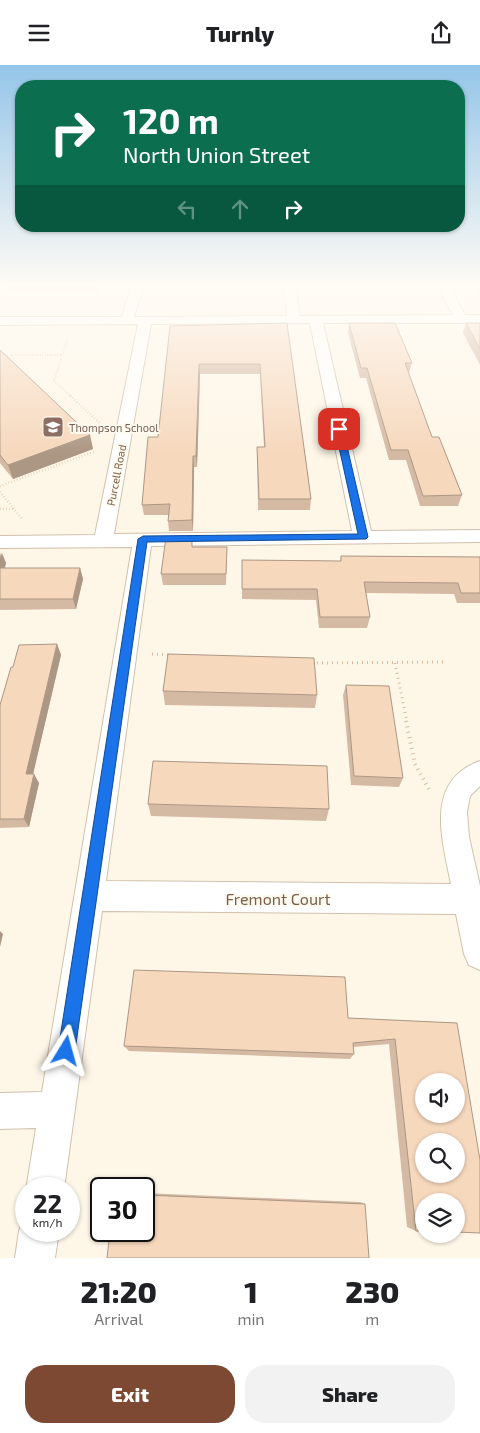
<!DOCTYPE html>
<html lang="en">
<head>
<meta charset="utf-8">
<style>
  body { margin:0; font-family:"Exo 2",sans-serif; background:#f2f2f2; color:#202124; height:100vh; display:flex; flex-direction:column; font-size:19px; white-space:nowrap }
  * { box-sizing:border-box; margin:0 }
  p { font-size:16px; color:#757577 }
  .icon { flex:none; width:28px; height:28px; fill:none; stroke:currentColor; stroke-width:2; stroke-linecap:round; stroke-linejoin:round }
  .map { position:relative; height:1193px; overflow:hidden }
  .panel { display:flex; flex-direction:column; background:#fff; flex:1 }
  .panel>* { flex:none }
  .hud { position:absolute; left:15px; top:15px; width:450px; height:152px; border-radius:20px; box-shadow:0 1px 4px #0004; background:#0b6e4f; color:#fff; overflow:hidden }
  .controls { position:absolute; left:415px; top:1008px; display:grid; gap:10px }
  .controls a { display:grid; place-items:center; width:50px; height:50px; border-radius:50%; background:#fff; box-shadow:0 1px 4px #0004; font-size:25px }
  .speed { position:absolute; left:15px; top:1112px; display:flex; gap:10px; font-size:25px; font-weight:700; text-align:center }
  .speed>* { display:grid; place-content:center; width:65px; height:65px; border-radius:50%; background:#fff; box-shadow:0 1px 4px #0004; line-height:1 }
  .speed small { font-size:12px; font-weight:400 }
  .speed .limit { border:2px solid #111; border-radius:8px; background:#fff; color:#111 }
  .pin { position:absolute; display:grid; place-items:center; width:42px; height:42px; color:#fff; margin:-21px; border-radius:10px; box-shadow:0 2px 8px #0006 }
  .me { position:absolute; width:55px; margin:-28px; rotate:8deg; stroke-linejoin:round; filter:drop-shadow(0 0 4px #0008) }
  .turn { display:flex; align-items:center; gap:18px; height:105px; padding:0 25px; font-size:22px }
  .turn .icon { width:65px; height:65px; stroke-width:2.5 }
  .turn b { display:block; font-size:35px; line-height:42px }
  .lanes { display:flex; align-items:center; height:48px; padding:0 25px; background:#0003; justify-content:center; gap:25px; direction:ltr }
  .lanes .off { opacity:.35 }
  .eta { display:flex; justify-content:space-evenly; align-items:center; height:85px; text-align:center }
  .eta b { font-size:30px; font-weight:800; line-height:35px }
  .primary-button { display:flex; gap:10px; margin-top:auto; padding:10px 25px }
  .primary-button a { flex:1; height:58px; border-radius:20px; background:#7e4933; color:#fff; font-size:20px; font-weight:800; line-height:58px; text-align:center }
  .primary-button a+a { background:#f2f2f2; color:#202124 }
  header { display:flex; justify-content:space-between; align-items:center; height:65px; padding:0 25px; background:#fff; font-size:22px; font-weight:800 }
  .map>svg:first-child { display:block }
</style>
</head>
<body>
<header><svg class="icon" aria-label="menu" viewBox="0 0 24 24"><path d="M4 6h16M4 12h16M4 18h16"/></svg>Turnly<svg class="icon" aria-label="share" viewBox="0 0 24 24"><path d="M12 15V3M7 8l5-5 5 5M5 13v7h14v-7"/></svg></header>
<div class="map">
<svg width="480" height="1193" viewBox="0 0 480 1193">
  <rect width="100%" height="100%" fill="#fef7e8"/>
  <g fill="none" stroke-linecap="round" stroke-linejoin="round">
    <g stroke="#d2c0ac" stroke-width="2">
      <path id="minor" d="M 131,221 L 143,221 L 134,252 L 287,251 L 283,221 L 295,221 L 300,251 L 453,250 L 437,221 L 449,221 L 465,250 L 480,250 L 480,258 L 323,258 L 371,466 L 480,465 L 480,477 L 151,481 L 106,816 L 451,819 C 442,774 424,716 480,696 L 480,721 L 470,731 L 467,747 L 469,772 L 480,821 L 480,905 L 469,900 L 464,889 L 456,849 L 102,846 L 64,1124 L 26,1125 L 36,1063 L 0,1064 L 0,1028 L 42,1027 L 132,482 L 0,483 L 0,471 L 95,470 L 138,259 L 0,260 L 0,252 L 122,252 ZM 310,258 L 352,466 L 114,469 L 151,259 Z
        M 25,1152 L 26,1166 L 59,1166 L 55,1193 L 15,1193 L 19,1166 Z"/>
    </g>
    <path stroke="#dbbca0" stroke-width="2" stroke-dasharray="0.5 2" stroke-linecap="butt" d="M 67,275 L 54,316 L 72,332
      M 0,290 L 61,290"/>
    <path stroke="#dbbca0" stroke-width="2.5" stroke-dasharray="0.5 2.5" stroke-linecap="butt" d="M 70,331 L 102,360
      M 0,421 L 96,386
      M 0,427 L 22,454
      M 0,444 L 14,444"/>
    <path stroke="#dbbca0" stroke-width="3" stroke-dasharray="1 4" stroke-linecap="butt" d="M 152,589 L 171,590
      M 312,598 L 445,597
      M 395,598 L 407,657"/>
    <path stroke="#dbbca0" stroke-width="4" stroke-dasharray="1 4.5" stroke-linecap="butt" d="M 406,656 L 415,699 L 430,726"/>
    <use href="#minor" fill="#fff" fill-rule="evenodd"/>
  </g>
  <path fill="#d4baa3" d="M 7,221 L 102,221 L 100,226 L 9,226 Z
    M 473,221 L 480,221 L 480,231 Z
    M 287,258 L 311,434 L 310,445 L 258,445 L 257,382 L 264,382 L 260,309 L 200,309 L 197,402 L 194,402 L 193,466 L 169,466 L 168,456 L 168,450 L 144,450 L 142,440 L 158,372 L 170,261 Z
    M 349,258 L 412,298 L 409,308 L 432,372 L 462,430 L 458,441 L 420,441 L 406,395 L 389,395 L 366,313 L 360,313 L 348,268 Z
    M 466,258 L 480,258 L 480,300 L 463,268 Z
    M 0,285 L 90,370 L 93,384 L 13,414 L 0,398 Z
    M 193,482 L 227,482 L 226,520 L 163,520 L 161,509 Z
    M 0,488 L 6,498 L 5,503 L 80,503 L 83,514 L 76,544 L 0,545 Z
    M 341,491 L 480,492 L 480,538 L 457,538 L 454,529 L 366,528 L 370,552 L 367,563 L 319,563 L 316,535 L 242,534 L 242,495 L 340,496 Z
    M 57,579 L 61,590 L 33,709 L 39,718 L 29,762 L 0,763 L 0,640 L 13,602 Z
    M 346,620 L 403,713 L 399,722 L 351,720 L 343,630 Z
    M 163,626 L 317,630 L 315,643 L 165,640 Z
    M 148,739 L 329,744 L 326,756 L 151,751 Z
    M 348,953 L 457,958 L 416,1166 L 407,1162 L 389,979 L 354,982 L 354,989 L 350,994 L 129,986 L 124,981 Z
    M 144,1128 L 360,1137 L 365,1139 L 144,1166 Z"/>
  <path fill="#ac9784" d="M 199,299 L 200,309 L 197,402 L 196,391 Z
    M 90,370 L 93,384 L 13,414 L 8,400 Z
    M 193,391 L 194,402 L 193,466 L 192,455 Z
    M 2,488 L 6,498 L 1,514 L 0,511 L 0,493 Z
    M 80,503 L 83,514 L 76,544 L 73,534 Z
    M 57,579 L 61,590 L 31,718 L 26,709 Z
    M 34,709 L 39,718 L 29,762 L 24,754 Z
    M 0,866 L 3,869 L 0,882 Z"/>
  <path fill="#f6d8bd" stroke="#ac9784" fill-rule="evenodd" d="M 287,258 L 311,434 L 259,434 L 257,382 L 265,382 L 260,299 L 199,299 L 196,391 L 193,391 L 192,455 L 168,456 L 170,439 L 142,440 L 148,372 L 158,372 L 170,261 Z
    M 349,258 L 395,258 L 412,298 L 405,298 L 432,372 L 439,372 L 462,430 L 423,431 L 408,385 L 391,385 L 367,303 L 361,303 Z
    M 466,258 L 480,258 L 480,284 Z
    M 0,285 L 90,370 L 8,400 L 0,390 Z
    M 166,472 L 192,472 L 192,482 L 227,482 L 226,509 L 161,509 Z
    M 341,491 L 480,492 L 480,528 L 461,528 L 458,518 L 364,517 L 370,552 L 320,552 L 317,524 L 242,524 L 242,495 L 341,496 Z
    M 0,503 L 80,503 L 73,534 L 0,534 Z
    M 57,579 L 26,709 L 34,709 L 24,754 L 0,754 L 0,640 L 11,602 L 13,602 L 19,580 Z
    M 168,589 L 314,593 L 317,630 L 163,626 Z
    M 346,620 L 389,621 L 403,713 L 354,711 Z
    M 153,696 L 327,701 L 329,744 L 148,739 Z
    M 134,905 L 345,912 L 348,953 L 457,958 L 480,1095 L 480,1168 L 456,1167 L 456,1136 L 424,1136 L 424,1166 L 416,1166 L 395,974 L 353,978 L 354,989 L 124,981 ZM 424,1016 L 456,1016 L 456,1049 L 424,1049 ZM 424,1076 L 456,1076 L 456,1109 L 424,1109 Z
    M 144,1130 L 365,1139 L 369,1193 L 107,1193 L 110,1166 L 144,1166 Z"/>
  <linearGradient id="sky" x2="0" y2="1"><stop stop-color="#95c5e9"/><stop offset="0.57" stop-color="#fffbf5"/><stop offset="1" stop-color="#fffbf5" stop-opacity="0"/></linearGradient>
  <rect width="480" height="388" fill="url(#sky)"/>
  <path fill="#1a73e8" stroke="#114b97" d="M 339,361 L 343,364 L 368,472 L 366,474 L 147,477 L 75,986 L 72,993 L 66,995 L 60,993 L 58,986 L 138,474 L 143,471 L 358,469 L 335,364 Z"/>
  <defs>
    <g id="school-square" transform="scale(1.125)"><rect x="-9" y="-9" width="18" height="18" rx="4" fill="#8d6e63" stroke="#fffaf0"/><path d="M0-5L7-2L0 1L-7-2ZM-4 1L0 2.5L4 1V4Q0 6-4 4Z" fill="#fff"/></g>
  </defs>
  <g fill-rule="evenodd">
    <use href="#school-square" x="53" y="362"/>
  </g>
  <g text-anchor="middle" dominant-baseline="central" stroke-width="4" stroke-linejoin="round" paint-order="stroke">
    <g font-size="11" fill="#785e54" stroke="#fffaf0" text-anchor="start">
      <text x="69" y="362">Thompson School</text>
    </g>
    <g font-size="11" fill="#7b5f49" stroke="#fffaf0">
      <text transform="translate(116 410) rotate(-79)">Purcell Road</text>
    </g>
    <g font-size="16" fill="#7b5f49" stroke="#fffaf0">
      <text x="278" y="833">Fremont Court</text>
    </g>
  </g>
</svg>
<div class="controls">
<a><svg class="icon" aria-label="sound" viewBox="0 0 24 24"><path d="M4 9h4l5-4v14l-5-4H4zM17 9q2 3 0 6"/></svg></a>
<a><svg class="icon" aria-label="search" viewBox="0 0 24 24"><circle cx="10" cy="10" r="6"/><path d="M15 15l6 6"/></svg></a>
<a><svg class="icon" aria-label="layers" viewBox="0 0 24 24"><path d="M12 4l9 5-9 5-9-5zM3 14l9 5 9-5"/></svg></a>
</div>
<div class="speed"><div>22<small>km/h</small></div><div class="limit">30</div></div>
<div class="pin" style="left:339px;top:364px;background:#d93025"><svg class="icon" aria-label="arrive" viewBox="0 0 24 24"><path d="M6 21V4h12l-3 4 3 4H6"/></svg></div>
<svg class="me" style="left:66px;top:986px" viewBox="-20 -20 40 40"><path d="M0-17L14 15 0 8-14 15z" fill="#1a73e8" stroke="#fff" stroke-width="4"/></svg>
<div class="hud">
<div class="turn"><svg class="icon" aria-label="right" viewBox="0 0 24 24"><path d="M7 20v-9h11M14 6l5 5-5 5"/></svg><div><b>120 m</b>North Union Street</div></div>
<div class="lanes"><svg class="icon off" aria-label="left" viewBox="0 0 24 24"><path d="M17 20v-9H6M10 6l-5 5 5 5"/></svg><svg class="icon off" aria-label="ahead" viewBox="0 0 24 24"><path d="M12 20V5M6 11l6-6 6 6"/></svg><svg class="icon" aria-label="right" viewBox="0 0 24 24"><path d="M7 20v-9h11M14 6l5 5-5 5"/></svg></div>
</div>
</div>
<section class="panel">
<div class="eta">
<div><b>21:20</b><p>Arrival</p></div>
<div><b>1</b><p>min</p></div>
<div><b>230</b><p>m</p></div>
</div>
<div class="primary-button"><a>Exit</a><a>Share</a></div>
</section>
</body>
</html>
